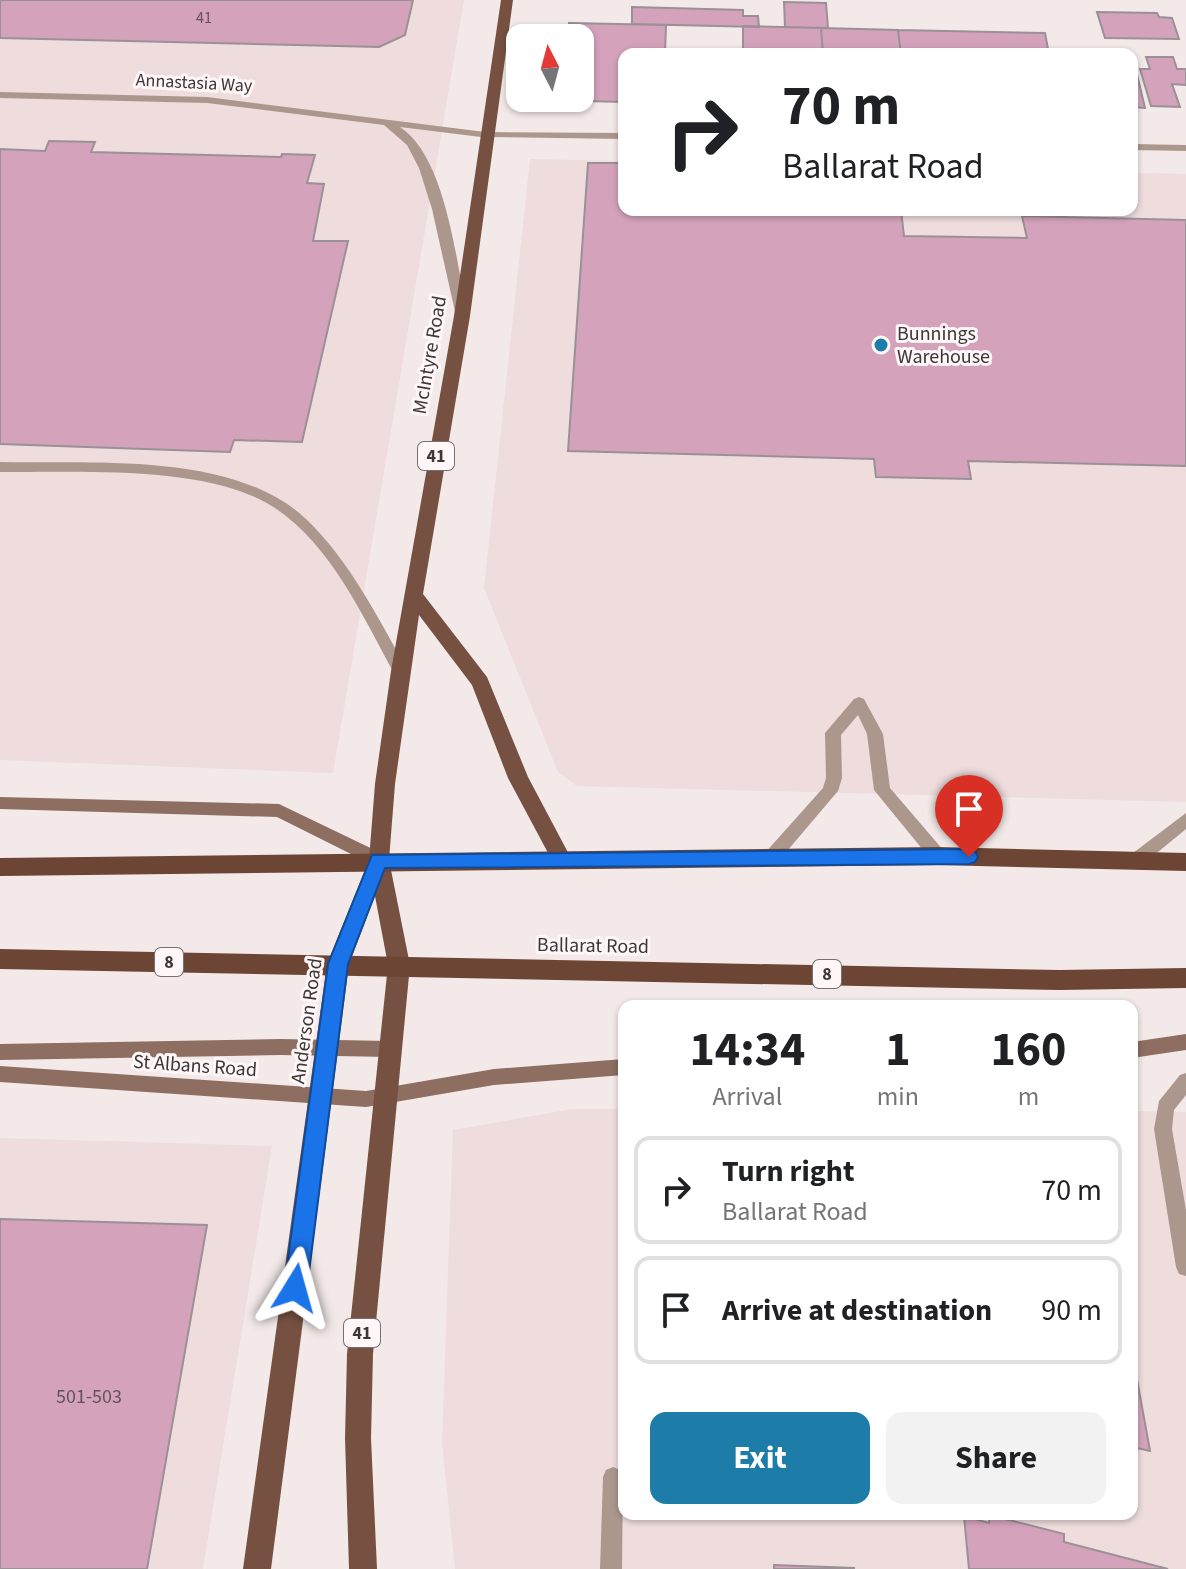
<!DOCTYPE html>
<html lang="en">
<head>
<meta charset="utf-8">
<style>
  body { margin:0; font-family:"Source Sans 3",sans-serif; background:#f2f2f2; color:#202124; height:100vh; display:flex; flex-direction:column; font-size:30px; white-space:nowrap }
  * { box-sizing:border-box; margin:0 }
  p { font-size:26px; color:#757577 }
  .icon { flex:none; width:44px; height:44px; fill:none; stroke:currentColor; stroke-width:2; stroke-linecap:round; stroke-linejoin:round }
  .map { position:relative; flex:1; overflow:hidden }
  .side { position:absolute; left:618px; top:1000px; width:520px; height:520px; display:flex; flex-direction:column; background:#fff; border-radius:16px; box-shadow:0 2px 6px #0004 }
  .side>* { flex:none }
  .banner { position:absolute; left:618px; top:48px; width:520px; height:168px; border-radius:16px; box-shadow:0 2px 6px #0004; background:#fff; color:#202124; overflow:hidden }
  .needle { width:52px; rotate:354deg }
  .tools { position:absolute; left:506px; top:24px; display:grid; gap:16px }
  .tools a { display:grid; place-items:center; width:88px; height:88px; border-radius:16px; background:#fff; box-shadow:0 2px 6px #0004; font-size:40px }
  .pin { position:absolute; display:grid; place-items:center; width:68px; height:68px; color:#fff; margin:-82px -34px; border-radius:50% 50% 50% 0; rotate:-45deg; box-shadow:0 0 8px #0007 }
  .pin .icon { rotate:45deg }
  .me { position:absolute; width:88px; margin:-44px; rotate:8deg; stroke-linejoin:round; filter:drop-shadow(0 0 6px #0008) }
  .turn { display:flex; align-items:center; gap:28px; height:168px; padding:0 32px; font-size:36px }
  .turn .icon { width:104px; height:104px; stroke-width:2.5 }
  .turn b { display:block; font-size:56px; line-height:68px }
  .eta { display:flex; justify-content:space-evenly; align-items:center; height:136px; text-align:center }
  .eta b { font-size:48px; font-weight:700; line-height:56px }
  .button { display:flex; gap:16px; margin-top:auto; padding:16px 32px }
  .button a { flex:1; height:92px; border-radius:16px; background:#1d7ca8; color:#fff; font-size:32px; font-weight:700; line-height:92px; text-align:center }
  .button a+a { background:#f2f2f2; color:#202124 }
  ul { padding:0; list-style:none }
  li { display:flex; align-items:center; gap:24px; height:108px; margin:0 16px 12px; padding:0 16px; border:4px solid #e0e0e0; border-radius:16px }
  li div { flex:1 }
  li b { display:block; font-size:30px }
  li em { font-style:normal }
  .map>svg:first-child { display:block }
</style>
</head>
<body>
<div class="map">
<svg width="1186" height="1569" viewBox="0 0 1186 1569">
  <rect width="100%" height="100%" fill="#f3e9e9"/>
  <path fill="#efdcdd" d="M 0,0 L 464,0 L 333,773 L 0,760 Z
    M 530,159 L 624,161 L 624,210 L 1132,210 L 1132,173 L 1186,174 L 1186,802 L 577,786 L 558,772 L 484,588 Z
    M 572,1109 L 624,1109 L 624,1514 L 1132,1514 L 1132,1111 L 1186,1112 L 1186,1569 L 455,1569 L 442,1442 L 453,1130 Z
    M 0,1138 L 272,1146 L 203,1569 L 0,1569 Z"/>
  <path fill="#d4a3bb" stroke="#999195" stroke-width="2" d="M 0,0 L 413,0 L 405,35 L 379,47 L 0,38 Z
    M 784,2 L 826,3 L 828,28 L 785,27 Z
    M 632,7 L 743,10 L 743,16 L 758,16 L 759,27 L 632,24 Z
    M 1097,12 L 1157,13 L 1159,17 L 1172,18 L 1179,39 L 1105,38 Z
    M 569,23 L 666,25 L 665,54 L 624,54 L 624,102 L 541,100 L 580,98 L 580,38 L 567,38 Z
    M 743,26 L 821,28 L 823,54 L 743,54 Z
    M 821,28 L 898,30 L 901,54 L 823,54 Z
    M 898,30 L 1045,33 L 1049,54 L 901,54 Z
    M 1146,57 L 1173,57 L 1177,69 L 1186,69 L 1186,85 L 1172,84 L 1180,107 L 1151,106 L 1140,69 L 1150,69 Z
    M 1132,66 L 1135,66 L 1145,108 L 1132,107 Z
    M 49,141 L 95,142 L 91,152 L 281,157 L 282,154 L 315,155 L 307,183 L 324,184 L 313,241 L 348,241 L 302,442 L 234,440 L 230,452 L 0,444 L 0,149 L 45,151 Z
    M 588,163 L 624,163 L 624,210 L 901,210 L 904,236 L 1027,238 L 1022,216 L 1186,220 L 1186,466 L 968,461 L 971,479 L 876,477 L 874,459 L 568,451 Z
    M 0,1219 L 207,1225 L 147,1569 L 0,1569 Z
    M 1132,1351 L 1142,1407 L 1150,1451 L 1132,1447 Z
    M 990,1515 L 1064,1534 L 1064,1542 L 1168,1569 L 969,1569 L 964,1516 L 989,1523 Z
    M 774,1565 L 854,1568 L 854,1569 L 774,1569 Z"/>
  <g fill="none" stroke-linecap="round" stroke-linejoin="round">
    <path fill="#ac978d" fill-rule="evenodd" d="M 0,462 C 92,464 234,451 306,519 C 350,561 378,618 408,671 L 400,677 L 395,675 C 363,617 332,546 275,508 C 208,464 79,473 0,472 Z
      M 859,697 L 864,699 L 883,734 L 890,788 L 944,851 L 946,856 L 944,861 L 932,861 L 874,790 L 867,734 L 858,715 L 841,735 L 842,778 L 838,791 L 776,864 L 764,864 L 762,859 L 764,854 L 823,788 L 826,778 L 825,733 L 854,699 Z
      M 1186,813 L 1186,829 L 1141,866 L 1135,868 L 1129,866 L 1127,861 L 1129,856 Z
      M 1186,1073 L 1186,1095 L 1174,1110 L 1172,1129 L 1186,1210 L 1186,1276 L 1179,1274 L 1176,1267 L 1154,1129 L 1159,1101 L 1180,1075 Z
      M 613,1467 L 620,1470 L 623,1477 L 622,1569 L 600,1569 L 603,1477 L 606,1470 Z"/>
    <path fill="#ac978d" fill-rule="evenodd" d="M 0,92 L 207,97 L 493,133 L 495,135 L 489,138 L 400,127 C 447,158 456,264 468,316 L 462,320 L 456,316 L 432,209 L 419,168 L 407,145 L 384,125 L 207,103 L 0,98 Z"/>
    <path fill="#ac978d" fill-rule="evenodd" d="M 489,132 L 624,133 L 624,139 L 485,137 L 483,135 Z
      M 1132,144 L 1186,145 L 1186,151 L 1132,150 Z"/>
    <path fill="#8d6e61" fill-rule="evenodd" d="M 0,797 L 279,804 L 385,855 L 387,860 L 385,865 L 379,867 L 373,865 L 277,817 L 0,809 Z
      M 1186,1034 L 1186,1050 L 1132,1058 L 1132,1042 Z
      M 281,1039 L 390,1041 L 396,1043 L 399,1049 L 396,1055 L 390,1057 L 281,1055 L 0,1060 L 0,1044 Z
      M 624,1059 L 624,1075 L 494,1085 L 366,1107 L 0,1082 L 0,1066 L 366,1091 L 494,1069 Z"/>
    <path fill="#765141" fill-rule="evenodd" d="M 501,0 L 513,0 L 470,316 L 423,594 L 487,677 L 528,777 L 572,860 L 569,866 L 562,869 L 555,866 L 508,778 L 472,685 L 419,615 L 395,784 L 389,860 L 410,965 L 373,1354 L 371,1438 L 377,1569 L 349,1569 L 345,1438 L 347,1354 L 388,965 L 375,896 L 349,964 L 271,1569 L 243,1569 L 327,964 L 369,860 L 375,784 L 391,671 L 454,316 Z"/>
    <path fill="#6c4534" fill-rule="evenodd" d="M 938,847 L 1186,853 L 1186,871 L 938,865 L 0,876 L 0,858 Z
      M 0,949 L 1060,970 L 1186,968 L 1186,988 L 1060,990 L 0,969 Z"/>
  </g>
  <path fill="#1a73e8" stroke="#114b97" stroke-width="2" d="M 969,849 L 975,851 L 978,857 L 975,862 L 969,864 L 385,868 L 348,964 L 307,1288 L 303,1296 L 295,1299 L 288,1296 L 284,1288 L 328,964 L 372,855 Z"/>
  <circle fill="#1d7ca8" stroke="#fff7f7" stroke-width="3" cx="881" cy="345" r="8"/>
  <g text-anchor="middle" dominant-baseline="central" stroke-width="6" stroke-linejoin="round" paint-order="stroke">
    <g font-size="16" fill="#625359">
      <text x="204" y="18">41</text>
    </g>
    <g font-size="18" fill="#3c3838" stroke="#fff7f7">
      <text transform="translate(194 83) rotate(3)">Annastasia Way</text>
    </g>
    <g fill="#fff7f7" stroke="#767171" stroke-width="2">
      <rect x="418" y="442" width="36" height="28" rx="6"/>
      <rect x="155" y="948" width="28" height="28" rx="6"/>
      <rect x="813" y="960" width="28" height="28" rx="6"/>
      <rect x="344" y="1319" width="36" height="28" rx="6"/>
    </g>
    <g font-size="18" font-weight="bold" fill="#3c3838">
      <text x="436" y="456">41</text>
      <text x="169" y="962">8</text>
      <text x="827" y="974">8</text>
      <text x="362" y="1333">41</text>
    </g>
    <g font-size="20" fill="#3c3838" stroke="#fff7f7" text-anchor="start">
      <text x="897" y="334">Bunnings<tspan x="897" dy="23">Warehouse</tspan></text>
    </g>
    <g font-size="20" fill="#3c3838" stroke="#fff7f7">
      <text transform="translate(430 355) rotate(-80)">McIntyre Road</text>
      <text transform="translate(593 946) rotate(1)">Ballarat Road</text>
      <text transform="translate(307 1021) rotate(-82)">Anderson Road</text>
      <text transform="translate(195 1066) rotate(4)">St Albans Road</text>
    </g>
    <g font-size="20" fill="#625359">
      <text x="89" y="1397">501-503</text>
    </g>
  </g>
</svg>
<div class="tools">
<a><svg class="needle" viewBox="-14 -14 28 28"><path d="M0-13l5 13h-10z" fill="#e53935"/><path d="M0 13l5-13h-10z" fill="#757577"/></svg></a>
</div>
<div class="pin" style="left:969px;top:857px;background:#d93025"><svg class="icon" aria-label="arrive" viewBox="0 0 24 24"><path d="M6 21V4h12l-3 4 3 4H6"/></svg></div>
<svg class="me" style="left:295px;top:1288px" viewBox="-20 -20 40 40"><path d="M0-17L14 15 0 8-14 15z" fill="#1a73e8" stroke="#fff" stroke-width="4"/></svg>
<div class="banner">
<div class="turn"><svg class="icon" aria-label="right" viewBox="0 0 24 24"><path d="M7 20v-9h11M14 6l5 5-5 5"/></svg><div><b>70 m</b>Ballarat Road</div></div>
</div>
<section class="side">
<div class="eta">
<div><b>14:34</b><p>Arrival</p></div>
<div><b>1</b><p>min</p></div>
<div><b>160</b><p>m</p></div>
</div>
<ul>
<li><svg class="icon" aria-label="right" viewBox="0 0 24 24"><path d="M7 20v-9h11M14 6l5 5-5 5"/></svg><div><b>Turn right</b><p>Ballarat Road</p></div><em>70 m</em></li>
<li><svg class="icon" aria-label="arrive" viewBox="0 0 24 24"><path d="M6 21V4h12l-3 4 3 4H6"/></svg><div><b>Arrive at destination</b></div><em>90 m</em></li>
</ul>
<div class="button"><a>Exit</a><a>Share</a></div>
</section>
</div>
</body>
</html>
